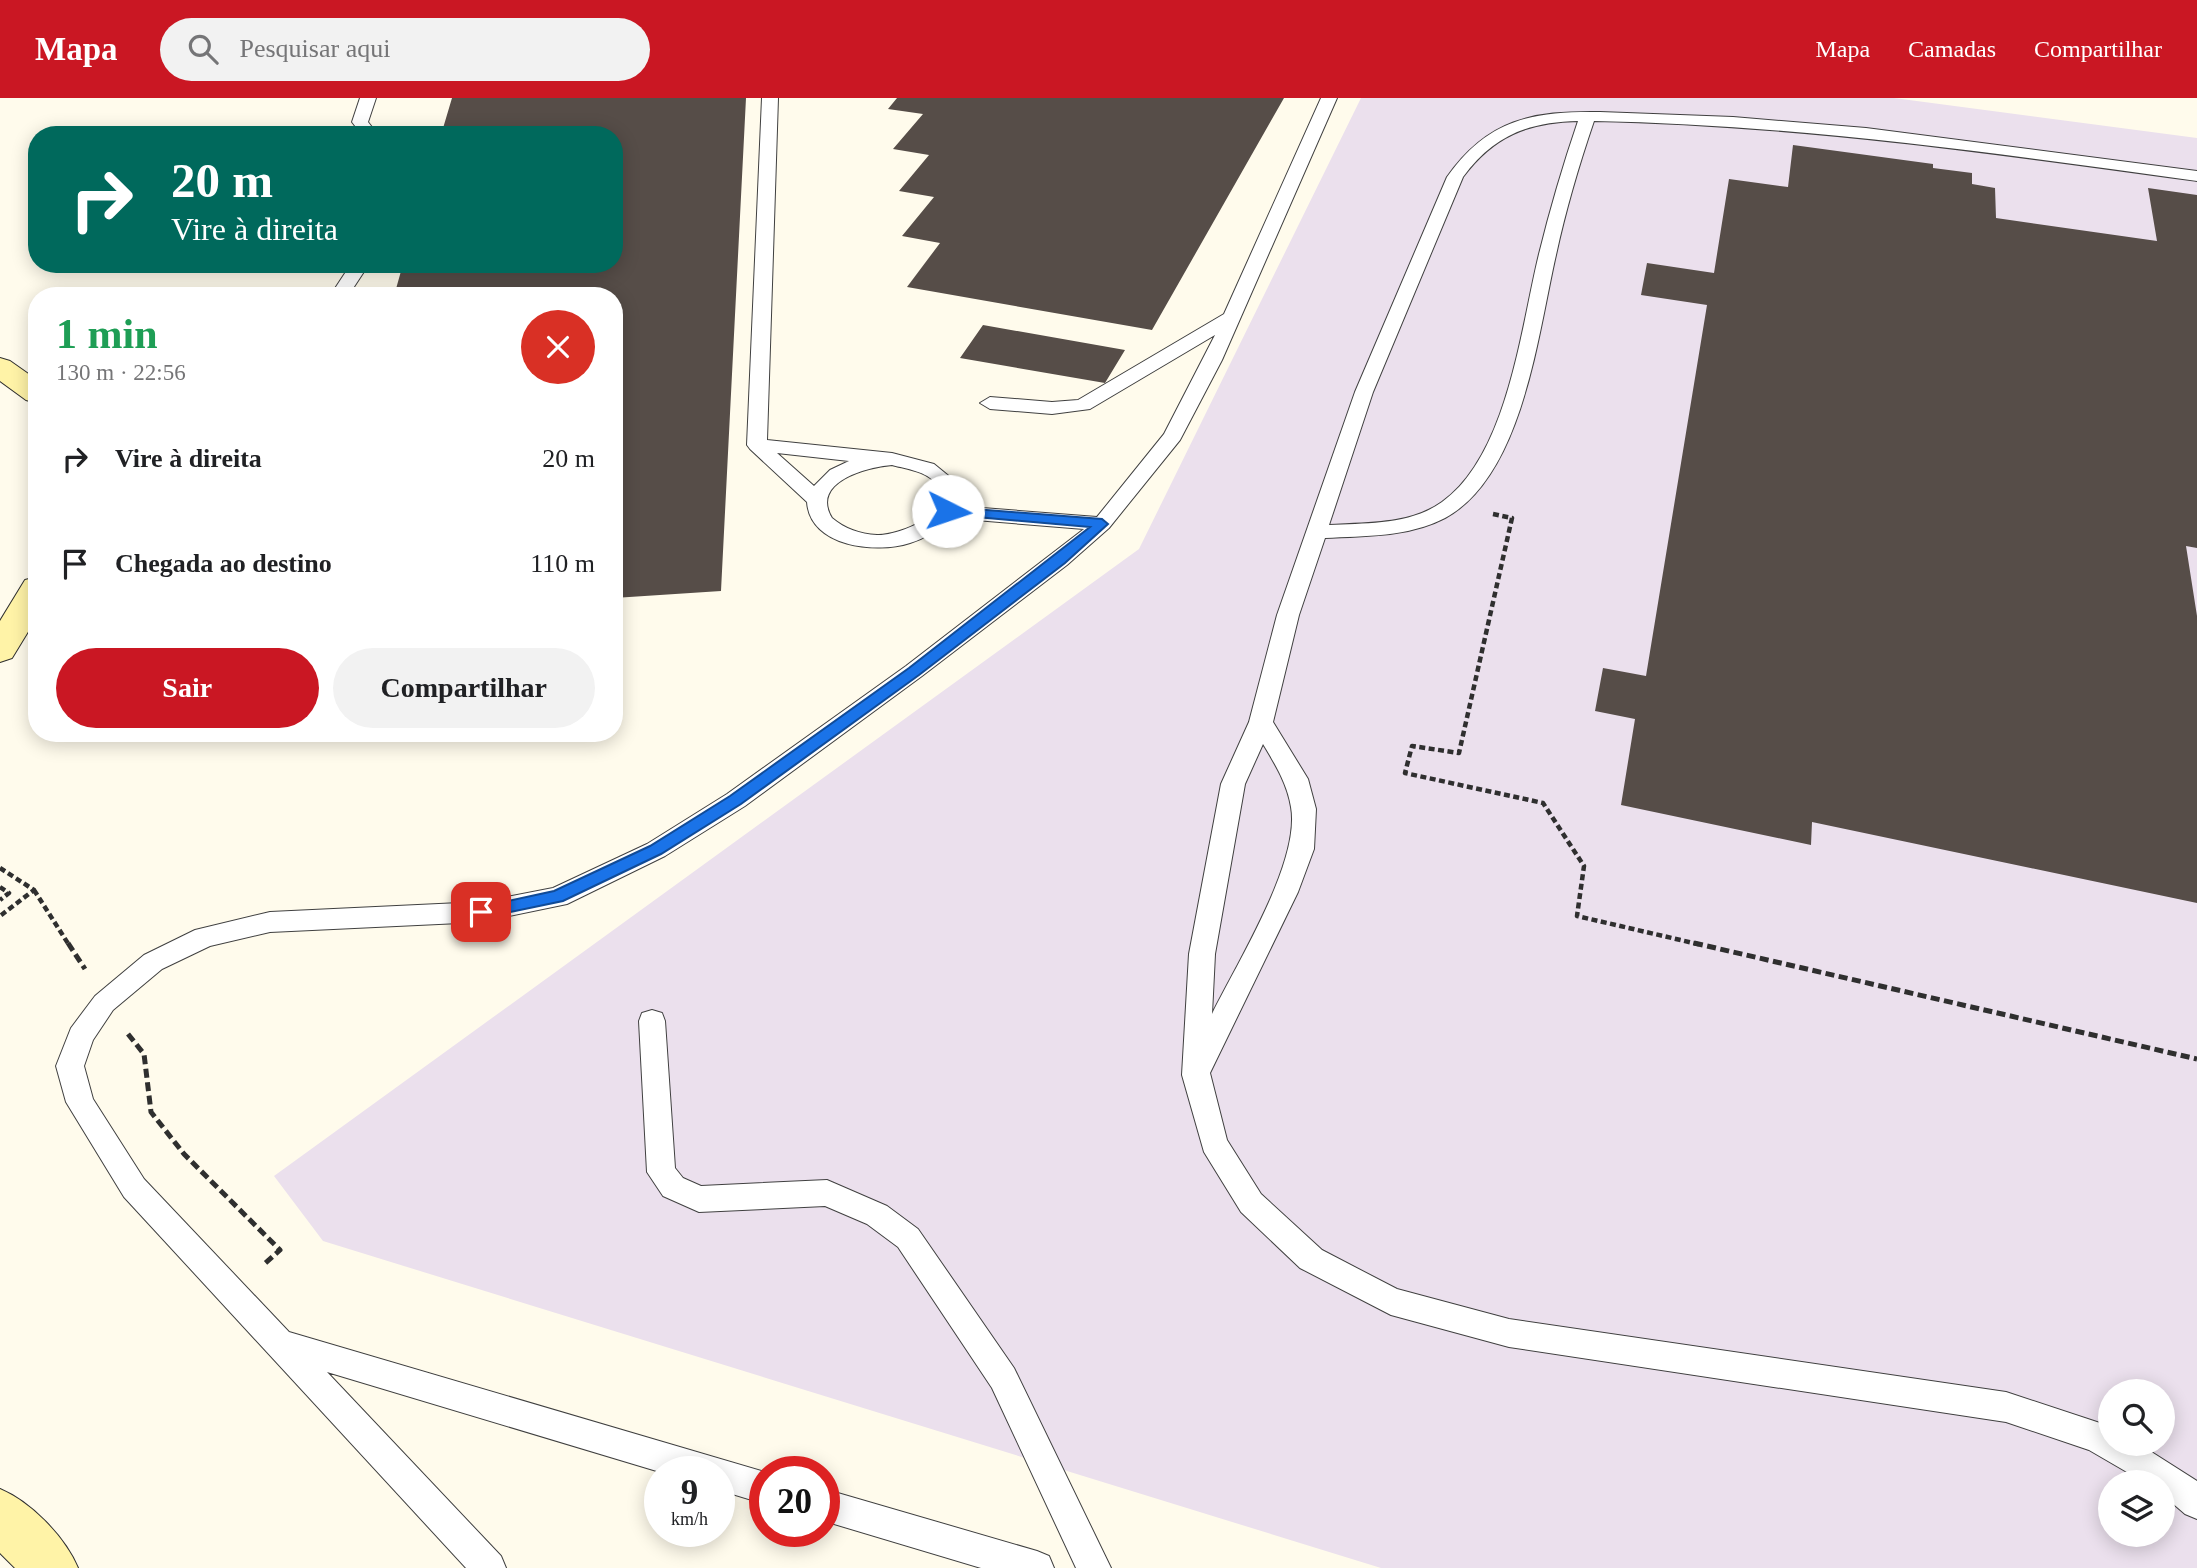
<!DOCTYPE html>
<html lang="pt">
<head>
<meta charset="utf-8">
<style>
  body { margin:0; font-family:Georgia,serif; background:#f2f2f2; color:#202124; height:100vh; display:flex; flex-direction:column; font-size:26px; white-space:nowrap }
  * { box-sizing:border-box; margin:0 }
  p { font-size:23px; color:#757577 }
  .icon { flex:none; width:38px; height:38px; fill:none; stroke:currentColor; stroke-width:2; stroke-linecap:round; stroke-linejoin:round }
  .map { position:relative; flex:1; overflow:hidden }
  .drawer { position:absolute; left:28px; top:189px; width:595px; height:455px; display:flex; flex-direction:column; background:#fff; border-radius:28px; box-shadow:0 4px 18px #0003 }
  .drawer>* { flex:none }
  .top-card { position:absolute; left:28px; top:28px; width:595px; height:147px; border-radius:28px; box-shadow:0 4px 18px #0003; background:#00695c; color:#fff; overflow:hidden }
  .tools { position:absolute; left:2098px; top:1281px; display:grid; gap:14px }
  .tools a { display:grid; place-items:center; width:77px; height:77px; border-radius:50%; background:#fff; box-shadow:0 4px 18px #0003; font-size:35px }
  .speed { position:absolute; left:644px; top:1358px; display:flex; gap:14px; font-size:35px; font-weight:700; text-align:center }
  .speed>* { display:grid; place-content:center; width:91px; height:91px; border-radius:50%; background:#fff; box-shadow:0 4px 18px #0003; line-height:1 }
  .speed small { font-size:18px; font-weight:400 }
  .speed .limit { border:10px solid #d22; background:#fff; color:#111 }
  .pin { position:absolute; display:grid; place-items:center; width:60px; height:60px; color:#fff; margin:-30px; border-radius:14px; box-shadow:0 4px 10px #0006 }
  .me { position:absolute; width:77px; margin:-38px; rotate:94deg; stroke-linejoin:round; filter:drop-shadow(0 0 5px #0008) }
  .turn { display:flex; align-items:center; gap:24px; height:147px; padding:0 28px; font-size:32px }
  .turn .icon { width:91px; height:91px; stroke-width:2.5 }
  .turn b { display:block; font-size:49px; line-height:60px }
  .round { display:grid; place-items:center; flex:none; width:74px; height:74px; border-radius:37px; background:#f2f2f2 }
  .summary { display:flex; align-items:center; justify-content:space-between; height:119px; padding:0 28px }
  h1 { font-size:42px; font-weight:700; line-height:52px; color:#1e9e55 }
  .cta { display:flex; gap:14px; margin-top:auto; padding:14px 28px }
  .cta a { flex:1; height:80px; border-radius:42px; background:#ca1723; color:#fff; font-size:28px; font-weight:700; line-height:80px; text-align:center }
  .cta a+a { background:#f2f2f2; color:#202124 }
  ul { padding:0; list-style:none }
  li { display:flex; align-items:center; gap:21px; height:105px; padding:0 28px }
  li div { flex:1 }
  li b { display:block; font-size:26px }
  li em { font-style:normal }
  header { display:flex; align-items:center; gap:42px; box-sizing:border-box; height:98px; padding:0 35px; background:#ca1723; color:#fff }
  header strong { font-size:33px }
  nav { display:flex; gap:38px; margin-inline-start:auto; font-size:24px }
  .search { width:490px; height:63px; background:#f2f2f2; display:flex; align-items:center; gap:18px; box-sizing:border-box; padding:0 24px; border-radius:38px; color:#757577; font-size:26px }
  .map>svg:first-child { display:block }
</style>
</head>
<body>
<header>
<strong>Mapa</strong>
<div class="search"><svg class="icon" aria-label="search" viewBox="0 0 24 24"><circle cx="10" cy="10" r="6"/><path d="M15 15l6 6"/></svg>Pesquisar aqui</div>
<nav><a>Mapa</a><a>Camadas</a><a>Compartilhar</a></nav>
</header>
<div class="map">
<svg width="2197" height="1470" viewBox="0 0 2197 1470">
  <rect width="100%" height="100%" fill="#fffbec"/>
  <path fill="#ebe0ed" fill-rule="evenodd" d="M 1361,0 L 1894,0 L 2197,40 L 2197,1470 L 1381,1470 L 323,1143 L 274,1078 L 1139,451 ZM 2110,1293 L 2163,1293 L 2163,1346 L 2110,1346 ZM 2110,1384 L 2163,1384 L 2163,1437 L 2110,1437 Z"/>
  <path fill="#564d48" d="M 452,0 L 746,0 L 721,493 L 614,500 L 614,198 L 394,198 L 403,166 L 614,166 L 614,37 L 441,37 Z
    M 897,0 L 1284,0 L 1152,232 L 907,189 L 940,145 L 902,138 L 934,99 L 899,93 L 929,57 L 893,51 L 923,16 L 888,11 Z
    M 1793,47 L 1933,66 L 1933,70 L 1972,75 L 1972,86 L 1995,90 L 1996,120 L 2157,143 L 2148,90 L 2197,97 L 2197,450 L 2186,448 L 2197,518 L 2197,805 L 1812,724 L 1811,747 L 1621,707 L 1635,621 L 1595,613 L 1603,570 L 1646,578 L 1707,207 L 1641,197 L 1647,165 L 1714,175 L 1729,81 L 1788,89 Z
    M 983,227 L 1125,252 L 1105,285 L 960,260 Z"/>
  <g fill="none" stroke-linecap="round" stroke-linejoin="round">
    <g stroke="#404040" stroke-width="2">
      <path id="service" d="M 360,0 L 376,0 L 368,24 L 378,37 L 362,37 L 352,24 Z
        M 762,0 L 778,0 L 767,342 L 892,355 L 934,366 L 956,384 L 961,400 L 957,408 L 1097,419 L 1164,336 L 1215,237 L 1090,311 L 1052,316 L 990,311 L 980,305 L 990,299 L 1052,304 L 1078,302 L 1224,216 L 1321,0 L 1337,0 L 1222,262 L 1180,342 L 1109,430 L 1067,467 L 922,578 L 745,708 L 665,758 L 567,806 L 481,824 L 270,834 L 210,848 L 162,871 L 113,912 L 93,942 L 84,968 L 93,1001 L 144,1081 L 289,1234 L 765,1374 L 765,1406 L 719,1392 L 719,1374 L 660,1374 L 327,1274 L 501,1458 L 506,1470 L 466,1470 L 124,1099 L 66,1004 L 56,968 L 71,930 L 95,898 L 144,857 L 195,832 L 270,814 L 481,804 L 553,790 L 647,746 L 727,696 L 906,568 L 1084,431 L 951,420 C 939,431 927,440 910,445 C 876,456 810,449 807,404 L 750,351 L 747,347 ZM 777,355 L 849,363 L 830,372 L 814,388 ZM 892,367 C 906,371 927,373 936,386 C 957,415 898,438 877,437 C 860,436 845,431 832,420 C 810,384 867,369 892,367 Z
        M 1600,14 L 1733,19 L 1866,30 L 2197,73 L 2197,83 C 1996,55 1797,27 1594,23 C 1579,67 1566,111 1556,157 C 1538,235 1523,378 1445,420 C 1409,439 1364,438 1325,440 L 1299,517 L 1273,624 L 1308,681 L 1316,711 L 1314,751 L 1298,794 L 1210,975 L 1227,1042 L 1261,1096 L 1322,1152 L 1397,1191 L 1509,1221 L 2006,1294 L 2109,1328 L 2110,1346 L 2139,1346 L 2197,1383 L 2197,1421 L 2185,1416 L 2163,1397 L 2163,1384 L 2144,1384 L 2089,1352 L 2006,1324 L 1509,1249 L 1391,1217 L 1300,1170 L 1241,1114 L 1204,1054 L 1182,977 L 1189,856 L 1221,686 L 1249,624 L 1277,517 L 1355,294 L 1447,79 C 1488,21 1532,13 1600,14 ZM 1578,23 C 1563,67 1550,111 1539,156 C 1521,229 1508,357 1442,404 C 1410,427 1367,425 1329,427 L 1373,294 L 1463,79 C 1493,38 1528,24 1578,23 ZM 1263,646 C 1275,666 1287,685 1291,709 C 1301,763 1237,865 1212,916 L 1215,856 L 1245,686 Z
        M 351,166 L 369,166 L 348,198 L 330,198 Z
        M 652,912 L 662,915 L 665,923 L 675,1070 L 683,1080 L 701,1088 L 827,1082 L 887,1108 L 918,1131 L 1014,1270 L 1111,1470 L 1076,1470 L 992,1290 L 898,1149 L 867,1126 L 825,1108 L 699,1114 L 663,1098 L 647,1074 L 639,923 L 642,915 Z
        M 824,1391 L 1037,1453 L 1049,1458 L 1054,1470 L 981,1470 L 824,1423 Z"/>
    </g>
    <g stroke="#2f2f2f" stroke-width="2">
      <path id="secondary" d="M 0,260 L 10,263 L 37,282 L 37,305 L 26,302 L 0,283 Z
        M 37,479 L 37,519 L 12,560 L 0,564 L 0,523 L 25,482 Z
        M 0,1391 C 31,1404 65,1439 78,1470 L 15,1470 L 0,1455 Z"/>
    </g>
    <path stroke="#2f2f2f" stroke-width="4.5" stroke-dasharray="6 3.5" stroke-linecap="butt" d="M 1493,416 L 1512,420 L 1459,655 L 1412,648 L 1405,675 L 1543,705 L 1584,768 L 1577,818 L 1702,847
      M 0,770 L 34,792 L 0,818
      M 0,789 L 9,795 L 0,802
      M 34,792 L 69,847"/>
    <path stroke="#2f2f2f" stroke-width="5" stroke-dasharray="9 4.5" stroke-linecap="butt" d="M 68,845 L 85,871
      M 1694,845 L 2197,961
      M 128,936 L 144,956 L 151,1014 L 184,1056 L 280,1152 L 263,1167"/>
    <use href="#service" fill="#fff" fill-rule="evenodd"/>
    <use href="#secondary" fill="#fff3a7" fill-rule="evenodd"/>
  </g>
  <path fill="#1a73e8" stroke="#114b97" stroke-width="2" d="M 948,409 L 1102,421 L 1108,426 L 1065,465 L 919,577 L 741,706 L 661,756 L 563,803 L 481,820 L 475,819 L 475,810 L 554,793 L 650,748 L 730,698 L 909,570 L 1090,429 L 943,416 L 943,410 Z"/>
</svg>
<div class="tools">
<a><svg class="icon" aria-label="search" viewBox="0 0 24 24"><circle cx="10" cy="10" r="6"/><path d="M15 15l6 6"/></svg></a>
<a><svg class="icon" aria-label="layers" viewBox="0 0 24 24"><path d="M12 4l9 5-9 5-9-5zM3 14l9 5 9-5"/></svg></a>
</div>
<div class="speed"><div>9<small>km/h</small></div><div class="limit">20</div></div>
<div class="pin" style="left:481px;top:814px;background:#d93025"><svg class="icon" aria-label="arrive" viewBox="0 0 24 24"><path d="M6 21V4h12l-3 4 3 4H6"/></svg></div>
<svg class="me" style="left:948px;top:413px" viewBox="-20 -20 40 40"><circle r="19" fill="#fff"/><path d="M0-13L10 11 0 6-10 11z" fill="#1a73e8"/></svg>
<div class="top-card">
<div class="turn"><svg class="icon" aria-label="right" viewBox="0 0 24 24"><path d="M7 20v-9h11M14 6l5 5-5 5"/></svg><div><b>20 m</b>Vire à direita</div></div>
</div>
<section class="drawer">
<div class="summary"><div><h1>1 min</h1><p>130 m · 22:56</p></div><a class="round" style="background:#d93025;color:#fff"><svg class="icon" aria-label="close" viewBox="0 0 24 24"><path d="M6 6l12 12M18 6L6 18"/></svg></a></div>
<ul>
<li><svg class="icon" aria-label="right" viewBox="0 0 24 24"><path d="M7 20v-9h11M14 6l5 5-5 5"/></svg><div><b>Vire à direita</b></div><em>20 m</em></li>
<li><svg class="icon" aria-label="arrive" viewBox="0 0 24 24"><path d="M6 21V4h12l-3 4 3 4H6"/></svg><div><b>Chegada ao destino</b></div><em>110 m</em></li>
</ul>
<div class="cta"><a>Sair</a><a>Compartilhar</a></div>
</section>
</div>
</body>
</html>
